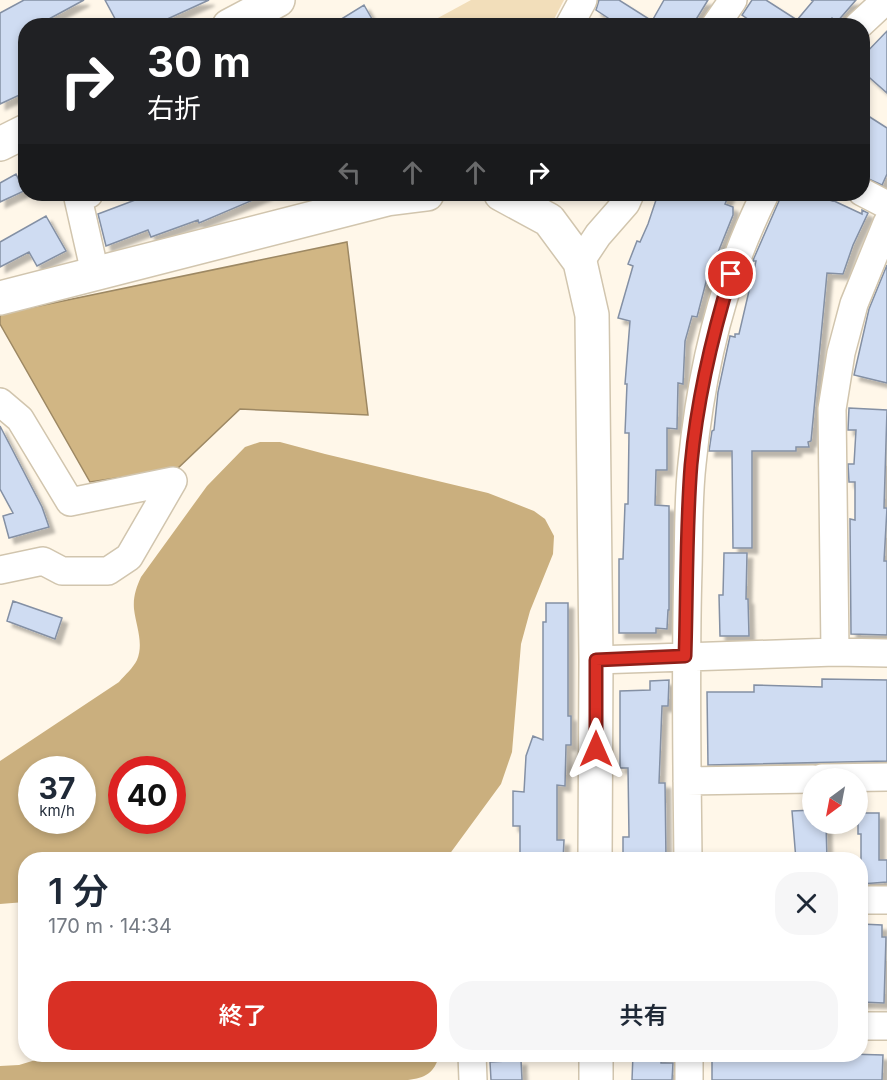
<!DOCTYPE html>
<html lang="ja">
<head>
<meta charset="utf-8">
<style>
  body { margin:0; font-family:Inter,"Noto Sans JP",sans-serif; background:#f6f6f7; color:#1f2937; height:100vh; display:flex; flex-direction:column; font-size:22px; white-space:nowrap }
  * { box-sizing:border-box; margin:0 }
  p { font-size:20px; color:#747a83 }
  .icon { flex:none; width:33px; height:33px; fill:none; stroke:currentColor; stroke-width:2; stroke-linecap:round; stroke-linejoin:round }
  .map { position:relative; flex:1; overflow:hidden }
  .drawer { position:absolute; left:18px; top:852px; width:850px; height:210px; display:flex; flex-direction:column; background:#fff; border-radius:24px; box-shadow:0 3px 9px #0003 }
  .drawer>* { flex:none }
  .guide { position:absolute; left:18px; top:18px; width:852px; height:183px; border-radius:24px; box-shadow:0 3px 9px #0003; background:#202124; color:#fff; overflow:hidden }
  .needle { width:39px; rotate:212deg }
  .fabs { position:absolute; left:802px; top:768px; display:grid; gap:12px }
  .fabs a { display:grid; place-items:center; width:66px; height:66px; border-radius:50%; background:#fff; box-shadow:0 3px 9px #0003; font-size:30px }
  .speed { position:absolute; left:18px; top:756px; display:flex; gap:12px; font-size:30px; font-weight:700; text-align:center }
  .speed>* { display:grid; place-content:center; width:78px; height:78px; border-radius:50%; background:#fff; box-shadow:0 3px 9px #0003; line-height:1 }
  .speed small { font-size:15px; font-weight:400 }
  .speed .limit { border:9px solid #d22; background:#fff; color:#111 }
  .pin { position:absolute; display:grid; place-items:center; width:51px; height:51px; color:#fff; margin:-26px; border:3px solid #fff; border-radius:50%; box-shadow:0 2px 6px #0007 }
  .me { position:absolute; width:66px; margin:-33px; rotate:0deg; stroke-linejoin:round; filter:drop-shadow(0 0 4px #0008) }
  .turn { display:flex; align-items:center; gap:21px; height:126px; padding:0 30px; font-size:27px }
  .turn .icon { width:78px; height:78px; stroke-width:2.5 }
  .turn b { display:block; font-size:42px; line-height:51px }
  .lanes { display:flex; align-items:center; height:57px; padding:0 30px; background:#0003; justify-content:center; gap:30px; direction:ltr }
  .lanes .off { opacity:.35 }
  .round { display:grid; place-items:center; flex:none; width:63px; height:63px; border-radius:24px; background:#f6f6f7 }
  .head { display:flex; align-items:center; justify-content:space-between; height:102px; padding:0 30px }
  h1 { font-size:36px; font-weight:600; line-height:45px }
  .action { display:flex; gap:12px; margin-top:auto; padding:12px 30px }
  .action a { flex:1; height:69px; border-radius:24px; background:#d93025; color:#fff; font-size:24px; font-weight:600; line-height:69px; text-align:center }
  .action a+a { background:#f6f6f7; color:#1f2937 }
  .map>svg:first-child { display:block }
</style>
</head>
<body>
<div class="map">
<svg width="887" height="1080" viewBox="0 0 887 1080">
  <defs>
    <filter id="shadow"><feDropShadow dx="5.5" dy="5.5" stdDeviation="1.5" flood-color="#0004"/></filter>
  </defs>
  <rect width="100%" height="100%" fill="#fff7e9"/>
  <path fill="#f2deba" d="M 471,0 L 564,0 L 551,25 L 425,25 Z"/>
  <path fill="#caaf7e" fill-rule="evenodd" d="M 260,442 L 280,442 L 325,454 L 488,493 L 534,511 L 545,519 L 554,536 L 553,554 L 530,611 L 521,644 L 512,752 L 501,784 L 446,859 L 26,860 L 25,902 L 0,904 L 0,761 L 119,682 C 125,675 133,668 137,660 C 144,643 136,626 134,609 C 133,597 136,588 141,577 L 207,486 L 245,447 ZM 32,770 L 82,770 L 82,820 L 32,820 ZM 122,770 L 172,770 L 172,820 L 122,820 Z
    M 52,1055 L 52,1054 L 439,1055 C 435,1073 425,1078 408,1080 L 0,1080 L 0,1066 L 19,1065 Z"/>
  <path fill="#d1b684" stroke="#9d8863" stroke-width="1.5" d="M 347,242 L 368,415 L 240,409 L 177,469 L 90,482 L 0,324 L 0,314 Z"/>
  <path fill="#cfdcf2" stroke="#8490a4" stroke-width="1.5" filter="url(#shadow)" d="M 24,0 L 84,0 L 36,26 L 26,26 L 26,92 L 0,104 L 0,13 Z
    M 105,0 L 209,0 L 152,26 L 119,26 Z
    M 599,0 L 619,0 L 652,21 L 664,0 L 708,0 L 692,26 L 605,26 L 608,18 L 596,10 Z
    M 752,0 L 766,0 L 797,20 L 813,1 L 811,0 L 856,0 L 836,23 L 832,18 L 826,26 L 758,26 L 742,15 Z
    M 364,5 L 376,26 L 330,26 Z
    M 887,31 L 887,93 L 862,71 L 862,57 Z
    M 862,112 L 887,128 L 887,174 L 882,185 L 862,176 Z
    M 16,174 L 24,191 L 0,202 L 0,183 Z
    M 151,194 L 267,194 L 199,223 L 198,220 L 151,237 L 148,230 L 106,246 L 98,214 Z
    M 658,194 L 729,194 L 725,204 L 733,207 L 733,215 L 715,260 L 717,261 L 711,280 L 707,278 L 697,317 L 692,316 L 685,341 L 683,384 L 678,383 L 677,429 L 667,428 L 667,470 L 656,470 L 655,505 L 669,506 L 669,610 L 668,610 L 667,629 L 656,628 L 656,633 L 619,633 L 619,559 L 623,559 L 625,504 L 628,504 L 629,433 L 625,433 L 627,384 L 625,384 L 630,321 L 618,318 L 633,266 L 628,264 L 637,241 L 640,242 L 648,224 Z
    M 782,194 L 813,194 L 832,201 L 832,200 L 862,214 L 862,210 L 868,213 L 853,245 L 843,274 L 827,273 L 811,441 L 808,442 L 809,447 L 796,447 L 796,451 L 752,451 L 752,548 L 733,548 L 732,451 L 709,451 L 712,431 L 714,430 L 718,392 L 730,336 L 735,337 L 735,334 L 739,334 L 756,261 L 753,261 L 754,258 Z
    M 46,216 L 66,251 L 37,266 L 29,252 L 0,267 L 0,242 Z
    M 887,265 L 887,383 L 854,375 L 869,309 Z
    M 849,408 L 887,410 L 884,508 L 887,508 L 884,561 L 887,561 L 887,635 L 851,634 L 850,519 L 855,520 L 855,482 L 849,482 L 848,464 L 854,464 L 856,430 L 848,430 Z
    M 0,426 L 42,507 L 49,527 L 9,538 L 3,516 L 13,513 L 0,489 Z
    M 724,553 L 747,553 L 746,599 L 748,599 L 749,636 L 720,636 L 719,595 L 723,595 Z
    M 13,601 L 62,618 L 55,639 L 7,621 Z
    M 546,603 L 568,603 L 568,716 L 571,716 L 571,745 L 566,745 L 565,786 L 557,785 L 557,840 L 564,840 L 563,860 L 520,860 L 520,826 L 513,826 L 513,791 L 524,792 L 526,756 L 533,736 L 543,740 L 543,622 L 546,622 Z
    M 822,679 L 887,680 L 887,761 L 708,765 L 707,692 L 754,692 L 754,685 L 822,687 Z
    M 669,680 L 668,706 L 662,706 L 659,783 L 665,783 L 666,860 L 623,860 L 623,837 L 629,837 L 628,768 L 620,768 L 620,691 L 650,690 L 650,681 Z
    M 813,810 L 813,824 L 826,824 L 827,860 L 796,860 L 792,811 Z
    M 858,813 L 879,813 L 879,860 L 887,860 L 887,882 L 861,884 L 861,834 L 858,834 Z
    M 861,924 L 882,925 L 882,937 L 886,937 L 884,1003 L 861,1002 Z
    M 633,1054 L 661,1054 L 661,1063 L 673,1063 L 672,1080 L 632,1080 Z
    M 848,1054 L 883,1055 L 882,1080 L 712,1080 L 712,1057 L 770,1056 L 770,1059 L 790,1059 L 790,1060 L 848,1059 Z
    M 521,1060 L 522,1080 L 491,1080 L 490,1062 Z"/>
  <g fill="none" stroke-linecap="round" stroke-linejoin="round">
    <g stroke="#d1c5ae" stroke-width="30">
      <path id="minor" d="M 569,26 L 583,0
        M 715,26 L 733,0
        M 858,26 L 886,0
        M 862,192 L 887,205
        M 89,194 L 78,198 L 95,273
        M 580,262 L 598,235 L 626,203 L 630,194
        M 0,402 L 20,419 L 70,502 L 173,481 L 129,557 L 108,571 L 62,571 L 43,561 L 0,570
        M 835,652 L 832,409 L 841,353 L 854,304 L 887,223
        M 596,660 L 835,652 L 887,653
        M 822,778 L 887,777
        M 687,781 L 813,779
        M 688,860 C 687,762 685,666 688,569 C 689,534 688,499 692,464 C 701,371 723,277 765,194
        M 861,900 L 887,900
        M 861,1026 L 887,1026
        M 472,1054 L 473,1080
        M 689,1054 L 689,1080"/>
    </g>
    <g stroke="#d1c5ae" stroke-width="36">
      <path id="tertiary" d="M 229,26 L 278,0
        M 0,144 L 26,131
        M 501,194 L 549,220 L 580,262 L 592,315 L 596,660 L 595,860
        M 0,298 L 387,199 L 427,194
        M 596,1054 L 596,1080"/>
    </g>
    <use href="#minor" stroke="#fff" stroke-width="27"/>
    <use href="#tertiary" stroke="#fff" stroke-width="33"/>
  </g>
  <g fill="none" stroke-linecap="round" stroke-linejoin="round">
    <g stroke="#8d1f18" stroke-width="15">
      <path id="route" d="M 596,749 L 596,660 L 685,656 C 687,593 686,528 691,465 C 697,400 712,336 731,274"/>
    </g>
    <use href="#route" stroke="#d93025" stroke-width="10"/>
  </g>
</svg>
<div class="fabs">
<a><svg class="needle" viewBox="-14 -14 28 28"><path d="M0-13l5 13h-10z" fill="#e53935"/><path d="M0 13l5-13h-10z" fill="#747a83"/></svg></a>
</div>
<div class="speed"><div>37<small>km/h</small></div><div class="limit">40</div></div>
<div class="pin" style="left:731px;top:274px;background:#d93025"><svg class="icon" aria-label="arrive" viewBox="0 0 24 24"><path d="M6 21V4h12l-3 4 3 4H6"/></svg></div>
<svg class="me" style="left:596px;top:749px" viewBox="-20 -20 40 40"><path d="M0-17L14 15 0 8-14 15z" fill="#d93025" stroke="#fff" stroke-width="4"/></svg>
<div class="guide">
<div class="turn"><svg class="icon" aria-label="right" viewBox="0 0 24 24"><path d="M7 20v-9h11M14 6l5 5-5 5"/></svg><div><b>30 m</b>右折</div></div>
<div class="lanes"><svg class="icon off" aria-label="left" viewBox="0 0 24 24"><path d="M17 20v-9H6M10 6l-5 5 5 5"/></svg><svg class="icon off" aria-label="ahead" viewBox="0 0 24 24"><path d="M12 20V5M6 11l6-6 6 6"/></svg><svg class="icon off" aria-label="ahead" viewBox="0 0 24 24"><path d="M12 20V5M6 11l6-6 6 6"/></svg><svg class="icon" aria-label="right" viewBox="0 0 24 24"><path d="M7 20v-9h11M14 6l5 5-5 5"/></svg></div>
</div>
<section class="drawer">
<div class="head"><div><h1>1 分</h1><p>170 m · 14:34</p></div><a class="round"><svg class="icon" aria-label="close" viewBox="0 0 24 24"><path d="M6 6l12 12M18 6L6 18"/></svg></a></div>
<div class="action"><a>終了</a><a>共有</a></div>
</section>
</div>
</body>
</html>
